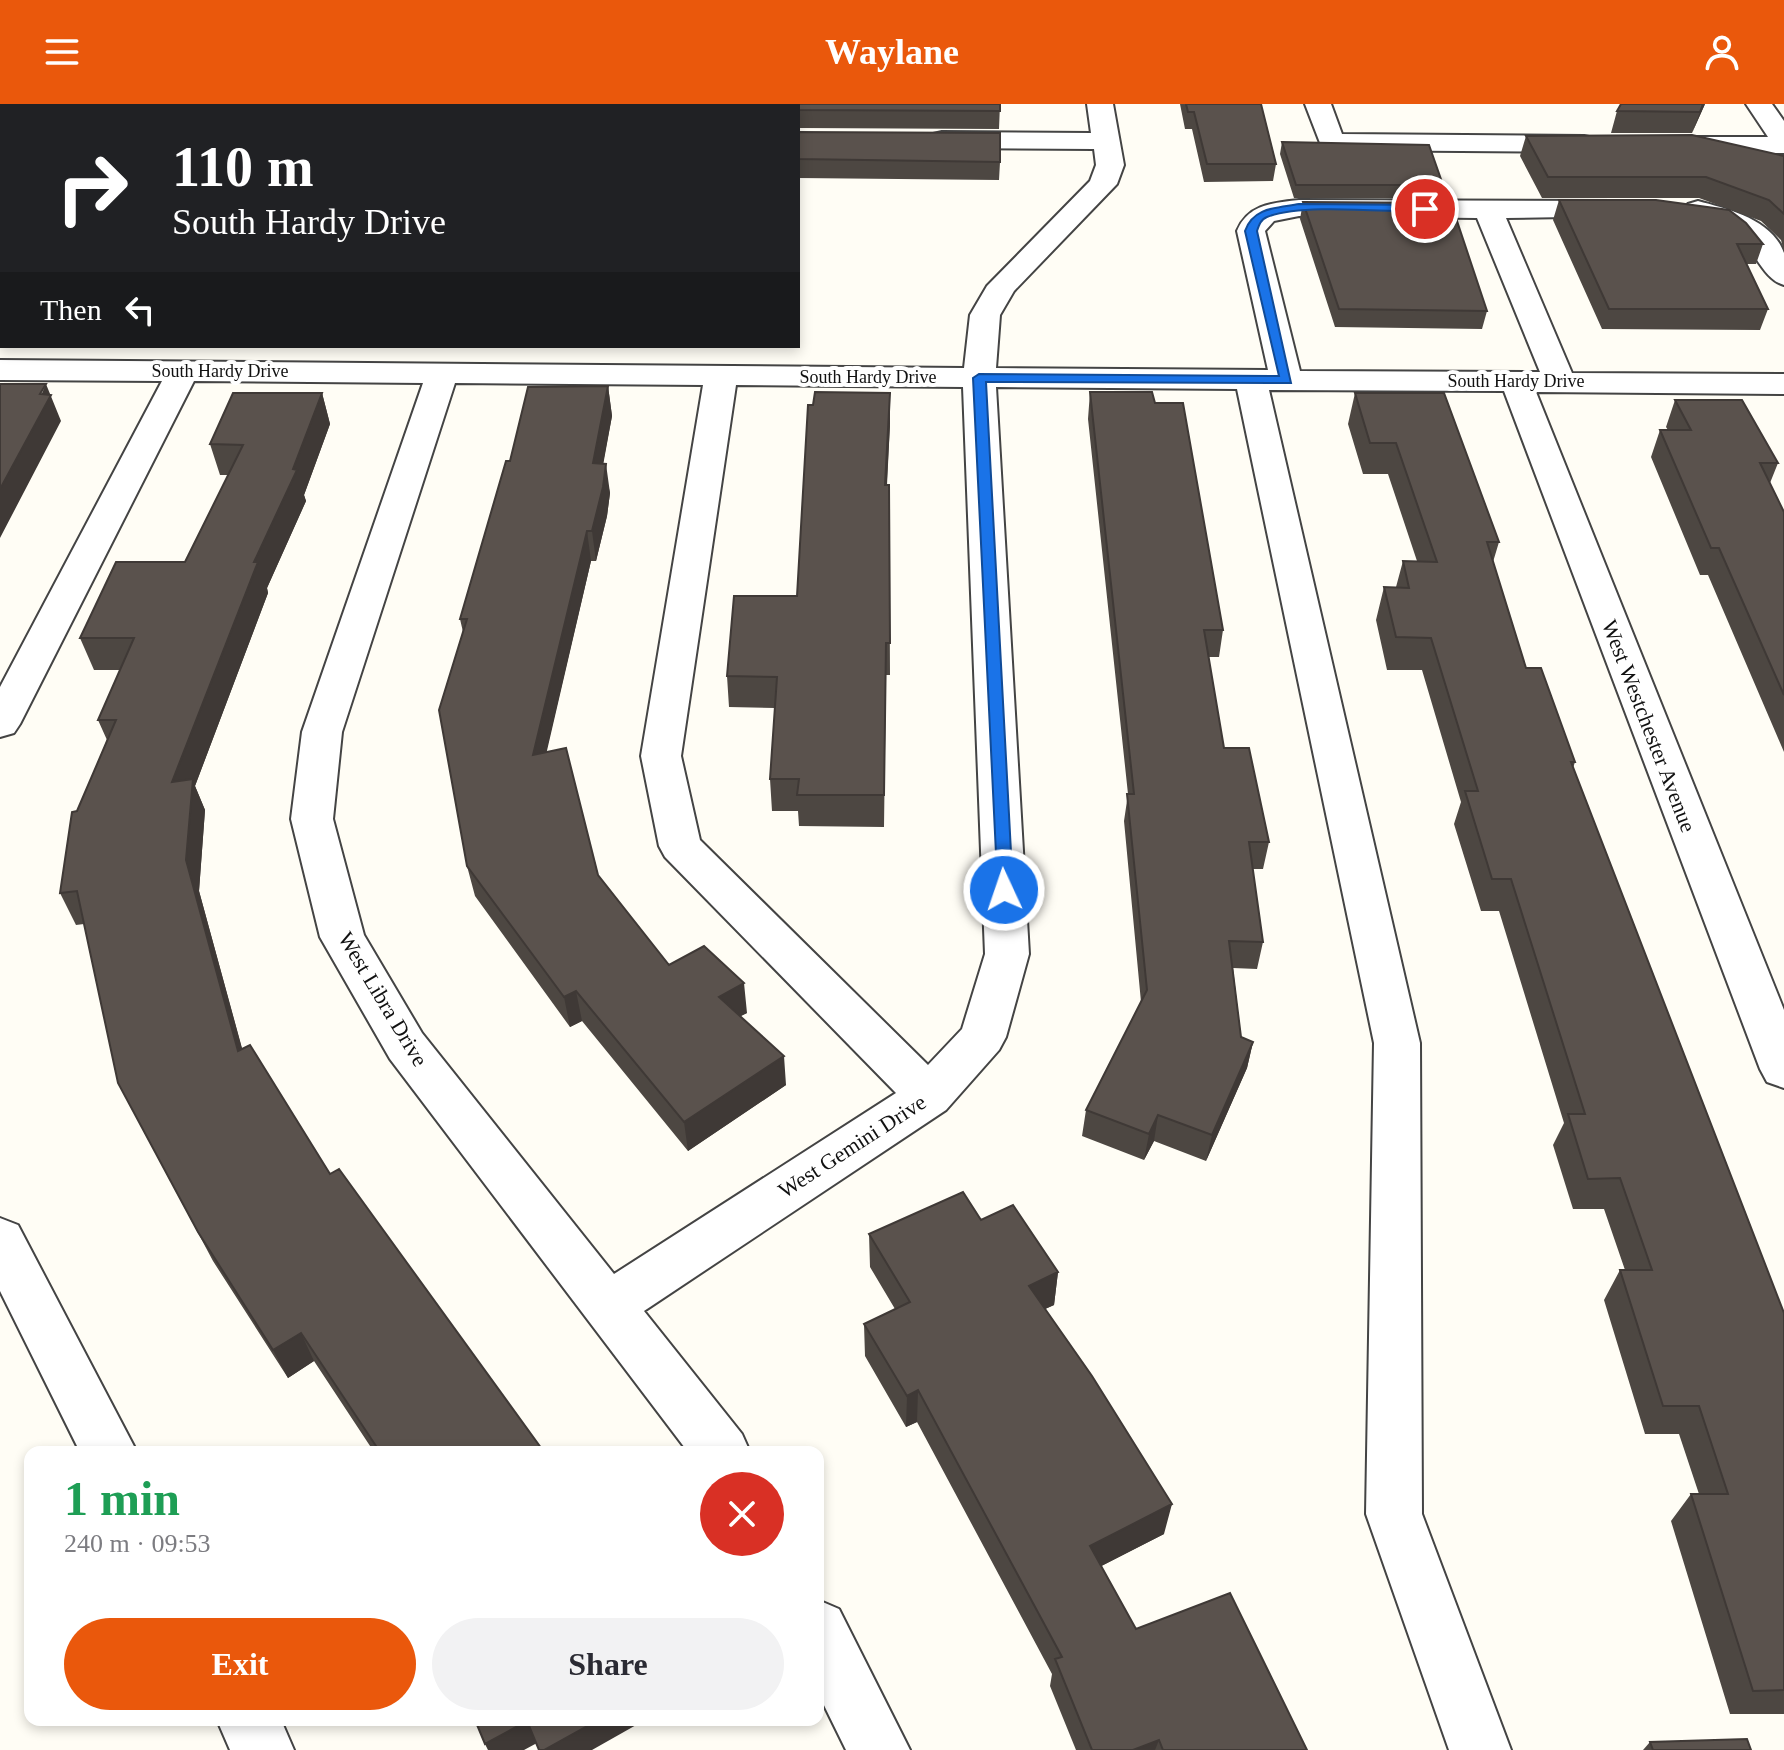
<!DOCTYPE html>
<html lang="en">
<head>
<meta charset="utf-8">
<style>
  body { margin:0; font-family:Georgia,serif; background:#f2f2f3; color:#2b2b33; height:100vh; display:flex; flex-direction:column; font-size:30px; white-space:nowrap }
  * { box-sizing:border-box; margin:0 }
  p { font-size:26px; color:#7c7c81 }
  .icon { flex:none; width:44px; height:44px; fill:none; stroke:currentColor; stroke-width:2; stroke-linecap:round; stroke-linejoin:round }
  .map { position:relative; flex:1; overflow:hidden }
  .details { position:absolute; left:24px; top:1342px; width:800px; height:280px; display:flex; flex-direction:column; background:#fff; border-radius:16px; box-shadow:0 4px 12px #0003 }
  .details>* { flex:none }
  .guide { position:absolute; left:0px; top:0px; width:800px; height:244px; box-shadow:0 4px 12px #0003; background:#202124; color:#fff; overflow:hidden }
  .pin { position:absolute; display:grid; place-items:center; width:68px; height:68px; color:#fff; margin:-34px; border:4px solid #fff; border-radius:50%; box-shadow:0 2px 8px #0007 }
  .me { position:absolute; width:88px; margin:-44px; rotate:357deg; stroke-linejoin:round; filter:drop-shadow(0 0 6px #0008) }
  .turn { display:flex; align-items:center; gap:28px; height:168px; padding:0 40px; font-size:36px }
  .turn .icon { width:104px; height:104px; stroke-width:2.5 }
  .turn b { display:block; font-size:56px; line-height:68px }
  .then { display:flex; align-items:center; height:76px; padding:0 40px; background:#0003; gap:16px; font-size:30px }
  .round { display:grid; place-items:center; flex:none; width:84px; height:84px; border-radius:42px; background:#f2f2f3 }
  .head { display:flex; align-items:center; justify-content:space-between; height:136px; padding:0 40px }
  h1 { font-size:48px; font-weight:700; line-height:60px; color:#1e9e55 }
  .action { display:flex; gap:16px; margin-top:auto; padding:16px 40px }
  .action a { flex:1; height:92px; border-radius:48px; background:#ea580c; color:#fff; font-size:32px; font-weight:700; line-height:92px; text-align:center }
  .action a+a { background:#f2f2f3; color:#2b2b33 }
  header { display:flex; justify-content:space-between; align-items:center; height:104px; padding:0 40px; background:#ea580c; color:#fff; font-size:36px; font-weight:700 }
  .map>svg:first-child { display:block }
</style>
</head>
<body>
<header><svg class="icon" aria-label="menu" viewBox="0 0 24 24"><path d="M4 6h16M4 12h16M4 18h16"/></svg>Waylane<svg class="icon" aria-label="person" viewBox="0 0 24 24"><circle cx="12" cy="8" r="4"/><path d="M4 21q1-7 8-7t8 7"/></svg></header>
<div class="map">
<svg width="1784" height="1646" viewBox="0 0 1784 1646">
  <rect width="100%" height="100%" fill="#fffdf5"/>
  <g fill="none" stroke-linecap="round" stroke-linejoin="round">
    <g stroke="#444" stroke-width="4">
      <path id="minor" d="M 1087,0 L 1113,0 L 1124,61 L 1117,80 L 1014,187 L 1000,211 L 996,264 L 1268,266 L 1237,127 C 1248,100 1273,99 1299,96 L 1617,97 L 1627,100 L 1631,106 L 1627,112 L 1506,114 L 1572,269 L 1784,270 L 1784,290 L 1536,288 L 1784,906 L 1784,984 L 1767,978 L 1760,965 L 1504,287 L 1269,286 L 1420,939 L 1422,1410 L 1511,1646 L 1449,1646 L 1366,1410 L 1374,939 L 1237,285 L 996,283 L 1029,850 L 1006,933 L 999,946 L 946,1006 L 644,1207 L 742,1330 L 750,1348 L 688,1348 L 390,955 L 320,833 L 291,715 L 302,628 L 423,279 L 194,277 L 20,620 L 14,629 L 0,633 L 0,583 L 162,277 L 0,276 L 0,256 L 964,264 L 970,211 L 987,182 L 1090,77 L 1096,61 L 1094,45 L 942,44 L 933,42 L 929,36 L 933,30 L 942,28 L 1091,29 ZM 1299,112 L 1477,114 L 1540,268 L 1300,267 L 1265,127 L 1274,117 ZM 455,279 L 703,281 L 641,652 L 659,742 L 665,753 L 896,989 L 614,1170 L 422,929 L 364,831 L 333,715 L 342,628 ZM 736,281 L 963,283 L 985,850 L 962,925 L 928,961 L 700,736 L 681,652 Z
        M 1305,0 L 1331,0 L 1342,30 L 1584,32 L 1594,34 L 1597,40 L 1594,46 L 1584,48 L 1331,46 L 1322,44 Z
        M 1746,0 L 1772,0 L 1784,17 L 1784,49 L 1677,49 L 1667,47 L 1664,41 L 1667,35 L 1677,33 L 1768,33 Z
        M 2,2 L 2,19 L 0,20 L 0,3 Z
        M 1698,97 C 1728,105 1772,115 1784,149 C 1784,157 1784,172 1784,181 C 1761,175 1753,139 1731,127 C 1717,119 1693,119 1684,106 L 1688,100 Z
        M 0,1114 L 18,1121 L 137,1348 L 80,1348 L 0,1187 Z
        M 818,1496 L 839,1505 L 910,1646 L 846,1646 L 818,1589 Z
        M 217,1616 L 281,1616 L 294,1646 L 230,1646 Z"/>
    </g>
    <use href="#minor" fill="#fff" fill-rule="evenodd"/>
  </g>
  <path fill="#4d4742" d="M 25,0 L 294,0 L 294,2 L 27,2 Z
    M 1000,0 L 999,25 L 798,24 L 798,2 Z
    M 1180,0 L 1261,0 L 1276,60 L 1273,77 L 1204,78 L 1192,25 L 1185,25 Z
    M 1621,0 L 1705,0 L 1692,29 L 1611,29 L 1617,7 Z
    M 798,28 L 1000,58 L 999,76 L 798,74 Z
    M 1526,32 L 1784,52 L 1784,148 L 1781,136 L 1761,117 L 1699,94 L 1542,94 L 1520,52 Z
    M 1282,38 L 1443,81 L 1440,94 L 1294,94 L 1280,50 Z
    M 1559,96 L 1763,140 L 1756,160 L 1746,160 L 1768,205 L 1760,226 L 1602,225 L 1553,116 Z
    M 1303,98 L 1487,207 L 1482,225 L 1335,223 L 1300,115 Z
    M 2,103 L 2,213 L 0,213 L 0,106 Z
    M 608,282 L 612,312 L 603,359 L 610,389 L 607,412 L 596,457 L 591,457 L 546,648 L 598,771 L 669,861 L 747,909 L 740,912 L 786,981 L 688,1047 L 582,917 L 570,923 L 475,792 L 467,762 L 463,528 L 460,515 L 510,357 Z
    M 1090,288 L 1155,299 L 1223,526 L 1219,553 L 1208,553 L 1224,644 L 1269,738 L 1263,765 L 1252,765 L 1263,838 L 1257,865 L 1233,864 L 1241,933 L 1253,938 L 1247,964 L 1206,1057 L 1154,1037 L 1144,1056 L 1082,1032 L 1086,1006 L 1141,898 L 1124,717 L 1128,690 L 1088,315 Z
    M 322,289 L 330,320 L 304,391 L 306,397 L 267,484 L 268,489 L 195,682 L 205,706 L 199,787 L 242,945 L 330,1070 L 544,1348 L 374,1348 L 314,1257 L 288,1274 L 213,1157 L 118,979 L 84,820 L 76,821 L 60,789 L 77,707 L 107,636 L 98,616 L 120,566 L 94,566 L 80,534 L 185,458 L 228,371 L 220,371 L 210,340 Z
    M 1355,289 L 1499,438 L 1493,458 L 1526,564 L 1575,658 L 1573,664 L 1784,1209 L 1784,1610 L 1730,1610 L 1671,1417 L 1691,1390 L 1699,1390 L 1679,1330 L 1645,1330 L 1604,1196 L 1620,1166 L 1625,1166 L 1604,1105 L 1573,1105 L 1553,1041 L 1564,1019 L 1499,807 L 1481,807 L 1454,720 L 1461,698 L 1422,566 L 1387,566 L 1376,516 L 1384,483 L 1396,483 L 1403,457 L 1417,457 L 1388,370 L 1363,370 L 1348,320 Z
    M 1675,296 L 1778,359 L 1770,379 L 1784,408 L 1784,648 L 1708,471 L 1700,471 L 1651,353 L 1660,326 L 1668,326 L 1666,323 Z
    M 890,320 L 887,381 L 889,381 L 890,571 L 886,571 L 884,723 L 799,722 L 798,707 L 772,707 L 770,675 L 775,604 L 729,603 L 727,572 L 797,492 Z
    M 981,1116 L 1058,1168 L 1054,1201 L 1045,1205 L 1164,1430 L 1101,1462 L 1136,1525 L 1307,1646 L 1076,1646 L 1050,1582 L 1052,1570 L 917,1318 L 906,1323 L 865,1252 L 864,1220 L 895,1205 L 870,1163 L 869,1130 Z
    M 1650,1638 L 1751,1646 L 1643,1646 Z"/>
  <path fill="#3f3936" d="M 1703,0 L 1705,0 L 1692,29 L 1700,8 Z
    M 46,280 L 61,317 L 0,434 L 0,385 Z
    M 608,282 L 612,312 L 598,389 L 593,359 Z
    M 322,289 L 330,320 L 304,391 L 306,397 L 267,484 L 268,489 L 195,682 L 205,706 L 199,787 L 251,977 L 238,947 L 186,756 L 172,678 L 254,458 L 293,365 Z
    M 890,289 L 890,320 L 885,412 L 885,381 Z
    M 606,360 L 610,389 L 607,412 L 596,457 L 592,427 Z
    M 587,427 L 591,457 L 539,681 L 533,651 Z
    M 744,879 L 747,909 L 722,922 L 719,893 Z
    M 576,887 L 582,917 L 570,923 L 564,893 Z
    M 1253,938 L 1247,964 L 1206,1057 L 1212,1031 Z
    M 784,952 L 786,981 L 688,1047 L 684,1018 Z
    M 1158,1011 L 1154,1037 L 1144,1056 L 1149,1030 Z
    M 1058,1168 L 1054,1201 L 1025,1214 L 1029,1182 Z
    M 301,1229 L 314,1257 L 288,1274 L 273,1246 Z
    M 918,1286 L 917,1318 L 906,1323 L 907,1292 Z
    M 1172,1400 L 1164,1430 L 1084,1471 L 1090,1442 Z
    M 598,1616 L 645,1616 L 592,1646 L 544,1646 Z
    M 527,1617 L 537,1639 L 524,1646 L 488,1646 L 485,1640 Z
    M 1159,1636 L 1155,1646 L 1133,1646 Z"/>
  <path fill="#5a524d" stroke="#3f3936" stroke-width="2" d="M 41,0 L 287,0 L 287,2 L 44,2 Z
    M 305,0 L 337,0 L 345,2 L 304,2 Z
    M 692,0 L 1000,0 L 1000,7 L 798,6 L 798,2 L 690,2 Z
    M 1186,0 L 1261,0 L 1276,60 L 1207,60 L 1194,8 L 1188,8 Z
    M 1621,0 L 1703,0 L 1700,8 L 1617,7 Z
    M 798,28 L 1000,29 L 1000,58 L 798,55 Z
    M 1692,31 L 1784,52 L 1784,110 L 1769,96 L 1706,73 L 1548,73 L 1526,32 Z
    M 1282,38 L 1429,41 L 1443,81 L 1296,81 Z
    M 1559,96 L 1656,96 L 1729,106 L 1746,119 L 1763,140 L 1737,140 L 1768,205 L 1609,205 Z
    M 1303,98 L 1451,99 L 1487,207 L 1339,205 Z
    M 2,103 L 2,194 L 0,194 L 0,106 Z
    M 0,280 L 46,280 L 40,290 L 51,291 L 0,385 Z
    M 608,282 L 593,359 L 606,360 L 603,383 L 592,427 L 587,427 L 533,651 L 566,644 L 598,771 L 669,861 L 704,842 L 744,879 L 719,893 L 784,952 L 684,1018 L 576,887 L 564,893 L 467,762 L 439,606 L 467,515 L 460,515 L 506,357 L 510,357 L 528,283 Z
    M 815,288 L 890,289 L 885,381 L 889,381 L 890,539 L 886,539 L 884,691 L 797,691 L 799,675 L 770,675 L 777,573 L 727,572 L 734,492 L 797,492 L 808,301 L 813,301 Z
    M 1090,288 L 1152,288 L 1155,299 L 1183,299 L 1223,526 L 1204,526 L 1224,644 L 1249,644 L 1269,738 L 1249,738 L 1263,838 L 1229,837 L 1241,933 L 1253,938 L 1212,1031 L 1158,1011 L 1149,1030 L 1086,1006 L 1147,886 L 1127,690 L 1134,690 Z
    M 233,289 L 322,289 L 293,365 L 297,366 L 254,458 L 258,458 L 172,678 L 193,675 L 186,756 L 238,947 L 250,941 L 330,1070 L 339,1065 L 544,1348 L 380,1348 L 301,1229 L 273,1246 L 198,1128 L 118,979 L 77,787 L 60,789 L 72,708 L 77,707 L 116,616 L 98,616 L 134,534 L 80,534 L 116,458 L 185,458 L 243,341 L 210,340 Z
    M 1355,289 L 1444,289 L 1499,438 L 1487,438 L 1526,564 L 1541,564 L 1575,658 L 1571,658 L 1784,1209 L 1784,1586 L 1753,1587 L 1691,1390 L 1728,1390 L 1699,1302 L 1663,1302 L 1620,1166 L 1652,1166 L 1620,1074 L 1588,1075 L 1568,1010 L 1585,1010 L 1511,775 L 1492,775 L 1465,687 L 1478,687 L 1431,534 L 1396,533 L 1384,483 L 1409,484 L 1403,457 L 1437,458 L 1396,339 L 1370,339 Z
    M 1675,296 L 1742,296 L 1778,359 L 1760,359 L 1784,408 L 1784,591 L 1719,444 L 1711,444 L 1660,326 L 1691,326 Z
    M 963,1088 L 981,1116 L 1013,1101 L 1058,1168 L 1029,1182 L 1092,1272 L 1172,1400 L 1090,1442 L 1136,1525 L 1230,1489 L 1307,1646 L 1163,1646 L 1159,1636 L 1133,1646 L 1092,1646 L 1055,1555 L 1062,1553 L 918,1286 L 907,1292 L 864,1220 L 910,1198 L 869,1130 Z
    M 475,1616 L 598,1616 L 544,1646 L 539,1646 L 527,1617 L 485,1640 Z
    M 1747,1635 L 1751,1646 L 1653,1646 L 1650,1638 Z"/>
  <path fill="#1a73e8" stroke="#114b97" stroke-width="2" d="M 1299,100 L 1425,101 L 1431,105 L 1425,108 C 1385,108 1302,99 1267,113 C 1261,115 1259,121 1257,127 L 1291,279 L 986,278 L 1013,786 L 1004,793 L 998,791 L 973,274 L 979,270 L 1279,272 L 1245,127 C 1253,103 1277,104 1299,100 Z"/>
  <g text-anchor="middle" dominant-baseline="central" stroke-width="8" stroke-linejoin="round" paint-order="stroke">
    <g font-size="18" fill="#111" stroke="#fff">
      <text x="220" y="267">South Hardy Drive</text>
      <text x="868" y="273">South Hardy Drive</text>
      <text x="1516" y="277">South Hardy Drive</text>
    </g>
    <g font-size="22" fill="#111" stroke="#fff">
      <text transform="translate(1649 622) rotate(69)">West Westchester Avenue</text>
      <text transform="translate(383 895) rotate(59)">West Libra Drive</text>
      <text transform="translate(852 1042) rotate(-33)">West Gemini Drive</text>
    </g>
  </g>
</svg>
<div class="pin" style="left:1425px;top:105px;background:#d93025"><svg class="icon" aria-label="arrive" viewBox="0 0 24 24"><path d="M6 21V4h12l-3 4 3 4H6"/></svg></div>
<svg class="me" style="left:1004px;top:786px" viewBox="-20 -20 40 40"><circle r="17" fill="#1a73e8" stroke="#fff" stroke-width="3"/><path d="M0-11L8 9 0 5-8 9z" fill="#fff"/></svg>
<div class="guide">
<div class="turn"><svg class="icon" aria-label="right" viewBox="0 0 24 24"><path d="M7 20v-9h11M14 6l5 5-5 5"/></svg><div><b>110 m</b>South Hardy Drive</div></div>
<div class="then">Then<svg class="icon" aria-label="left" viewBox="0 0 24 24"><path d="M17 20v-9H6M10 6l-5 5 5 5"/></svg></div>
</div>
<section class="details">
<div class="head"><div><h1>1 min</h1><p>240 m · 09:53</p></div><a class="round" style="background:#d93025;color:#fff"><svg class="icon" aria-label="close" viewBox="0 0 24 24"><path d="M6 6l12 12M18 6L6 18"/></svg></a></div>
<div class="action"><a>Exit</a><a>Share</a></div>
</section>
</div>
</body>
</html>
